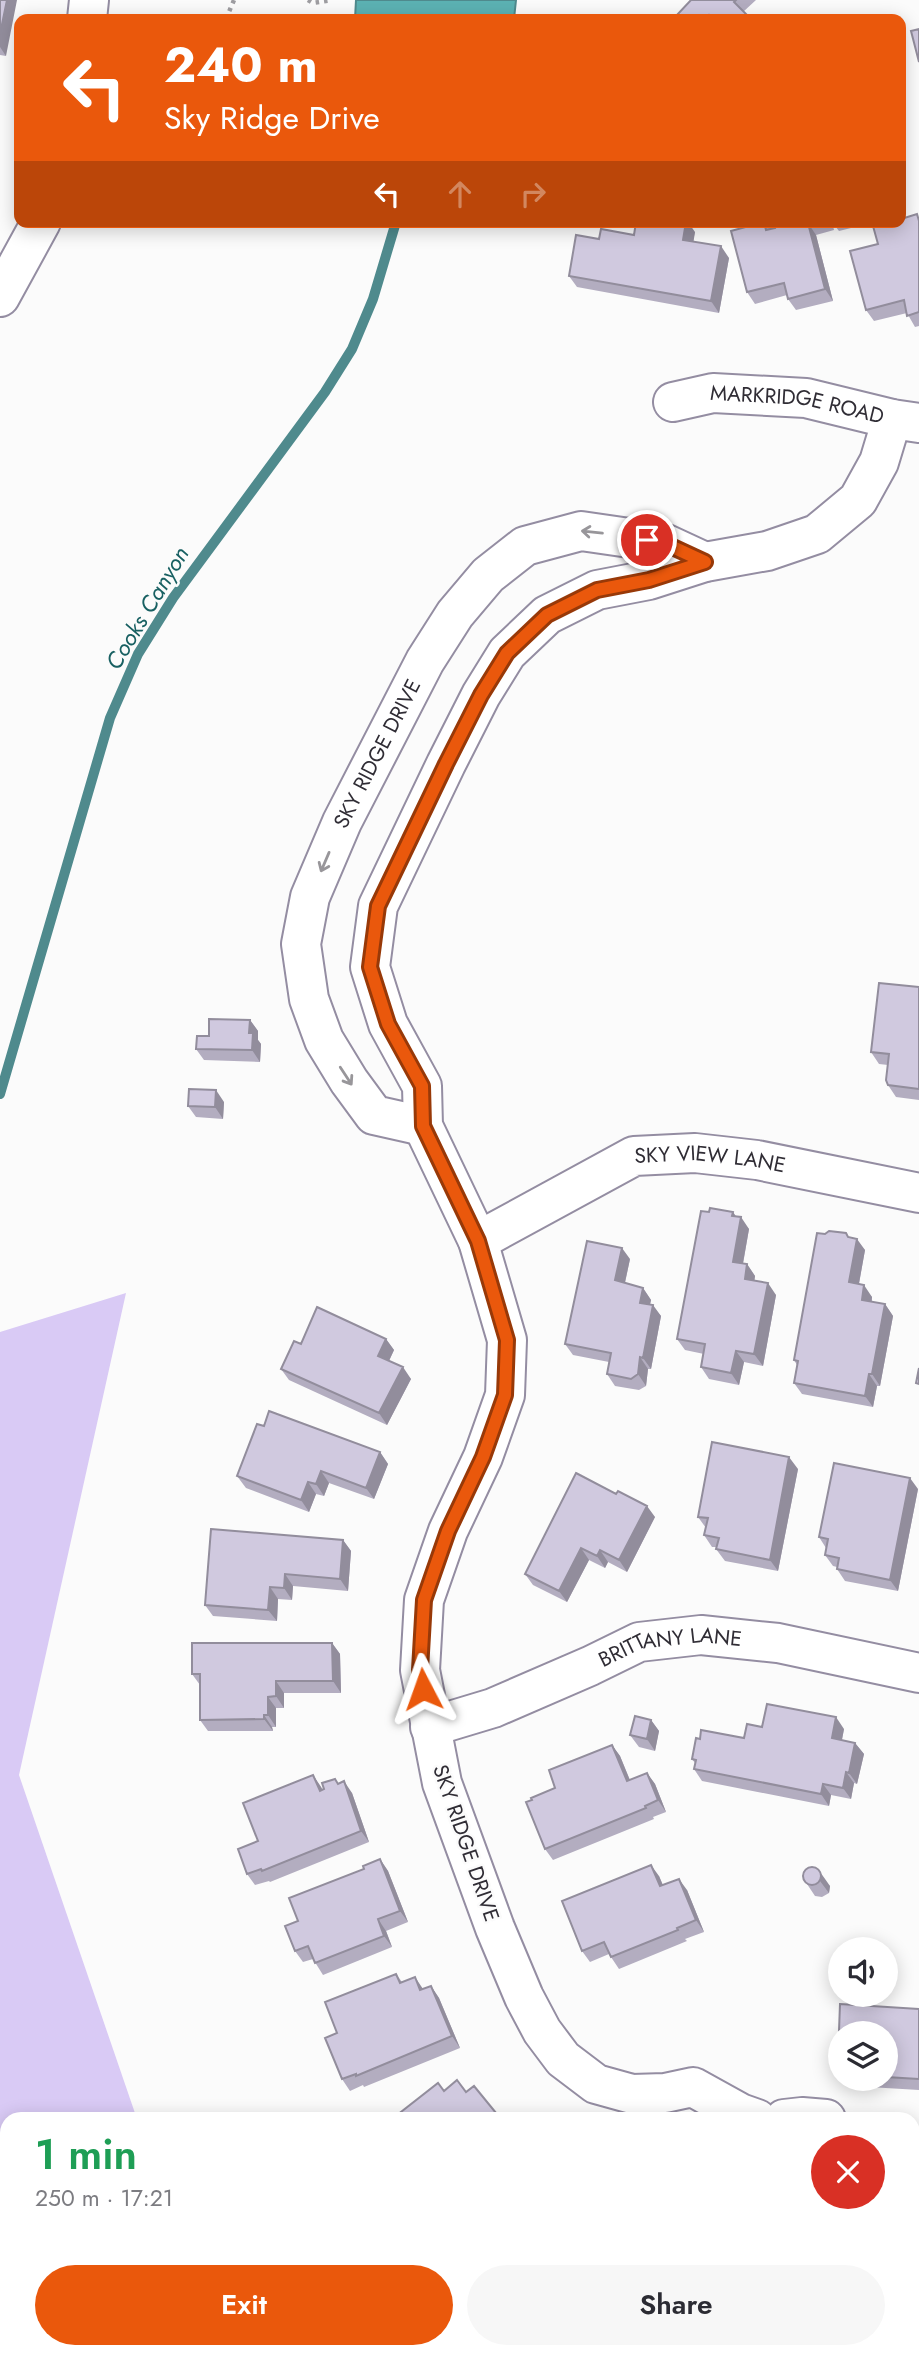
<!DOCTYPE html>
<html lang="en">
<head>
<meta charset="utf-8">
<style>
  body { margin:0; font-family:Jost,sans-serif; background:#f7f7f7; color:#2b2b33; height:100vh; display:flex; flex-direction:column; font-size:26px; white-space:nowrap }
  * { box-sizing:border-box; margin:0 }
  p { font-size:23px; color:#7c7c81 }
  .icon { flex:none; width:38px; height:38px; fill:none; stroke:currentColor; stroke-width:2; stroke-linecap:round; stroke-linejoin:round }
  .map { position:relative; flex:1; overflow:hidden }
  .drawer { position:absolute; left:0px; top:2112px; width:920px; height:247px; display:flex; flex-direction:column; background:#fff; border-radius:21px 21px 0 0; box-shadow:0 4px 18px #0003 }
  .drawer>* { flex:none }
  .hud { position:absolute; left:14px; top:14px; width:892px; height:214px; border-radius:14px; box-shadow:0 4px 18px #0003; background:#ea580c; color:#fff; overflow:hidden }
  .tools { position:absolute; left:828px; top:1937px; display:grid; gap:14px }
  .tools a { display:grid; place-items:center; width:70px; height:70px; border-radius:50%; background:#fff; box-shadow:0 4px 18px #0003; font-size:35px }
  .pin { position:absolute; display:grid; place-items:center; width:60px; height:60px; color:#fff; margin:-30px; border:4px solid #fff; border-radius:50%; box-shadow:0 2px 7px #0007 }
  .me { position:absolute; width:77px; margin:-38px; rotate:356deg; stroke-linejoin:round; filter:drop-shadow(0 0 5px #0008) }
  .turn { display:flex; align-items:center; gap:24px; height:147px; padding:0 35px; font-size:32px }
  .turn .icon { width:91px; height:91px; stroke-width:2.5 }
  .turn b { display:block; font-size:49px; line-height:60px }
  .lanes { display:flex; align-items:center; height:66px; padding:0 35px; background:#0003; justify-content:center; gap:35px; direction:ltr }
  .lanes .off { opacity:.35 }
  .round { display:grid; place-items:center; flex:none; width:74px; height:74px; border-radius:37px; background:#f7f7f7 }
  .headline { display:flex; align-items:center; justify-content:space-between; height:119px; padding:0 35px }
  h1 { font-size:42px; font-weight:600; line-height:52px; color:#1e9e55 }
  .action { display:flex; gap:14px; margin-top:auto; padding:14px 35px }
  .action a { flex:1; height:80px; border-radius:42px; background:#ea580c; color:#fff; font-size:28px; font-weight:600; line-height:80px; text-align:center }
  .action a+a { background:#f7f7f7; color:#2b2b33 }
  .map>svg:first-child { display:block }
</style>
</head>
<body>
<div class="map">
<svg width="919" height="2358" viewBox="0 0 919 2358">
  <rect width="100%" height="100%" fill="#fbfbfb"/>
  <path fill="#d9caf5" d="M 126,1293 L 19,1775 L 137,2119 L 7,2119 L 7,2352 L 217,2352 L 219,2358 L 0,2358 L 0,1332 Z"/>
  <path fill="#5cb2b3" stroke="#4f8a8d" stroke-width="2" d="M 356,0 L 516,0 L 514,19 L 355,19 Z"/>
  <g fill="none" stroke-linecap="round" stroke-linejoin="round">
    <path stroke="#4f8a8d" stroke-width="10" d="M 0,1094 L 110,718 L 138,654 L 173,598 L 325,392 L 352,349 L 373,299 L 396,222"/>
    <g stroke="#948da2" stroke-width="42">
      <g id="minor">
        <path d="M 87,19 L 89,0"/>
        <path d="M 0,297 L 41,222"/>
        <path id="s1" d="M 673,402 L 713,393 L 806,398 L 892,419 L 919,423"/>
        <path id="s2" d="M 423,1126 L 374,1115 L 349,1081 L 324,1040 L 309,999 L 301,944 L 310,897 L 342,822 L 425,661 L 455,614 L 488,575 L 525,546 L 581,531 L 664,543 L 705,562"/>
        <path id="s3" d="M 478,1241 L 634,1156 L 695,1153 L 757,1160 L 919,1193"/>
        <path id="s4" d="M 430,1727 L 493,1708 L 590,1666 L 639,1642 L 701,1635 L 778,1643 L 919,1673"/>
        <path d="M 757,2119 L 740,2113 L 693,2087 L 665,2093 L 632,2094 L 596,2084 L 563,2059 L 542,2031 L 524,1997 L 495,1928 L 442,1783 L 420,1670 L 424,1600 L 448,1531 L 483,1457 L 505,1395 L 507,1340 L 478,1241 L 423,1126 L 422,1086 L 388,1024 L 370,967 L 378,906 L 446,764 L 481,695 L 507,653 L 547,615 L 597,590 L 649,580 L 705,562 L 767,551 L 817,534 L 858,500 L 879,462 L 892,419"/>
        <path d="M 784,2119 L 802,2117 L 826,2119"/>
        <path d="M 914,2159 L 919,2162"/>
      </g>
    </g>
    <path stroke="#9e9da1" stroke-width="4.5" stroke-dasharray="3.5 5" stroke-linecap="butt" d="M 308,0 L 313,3 L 332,0
      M 226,19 L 234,0"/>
    <use href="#minor" stroke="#fff" stroke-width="38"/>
  </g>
  <path fill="#b3adc0" d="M 0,0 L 6,56 L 0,55 Z
    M 691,0 L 756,0 L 743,12 L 749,19 L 678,19 L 676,16 Z
    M 919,217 L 919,326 L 915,327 L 907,313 L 874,321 L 866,310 L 878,244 Z
    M 757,222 L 832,222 L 834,230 L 816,235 L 833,301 L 796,310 L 788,299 L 787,295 L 755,304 L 747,292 L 758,224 Z
    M 832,222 L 875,222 L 839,231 Z
    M 695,232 L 693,241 L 729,258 L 719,313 L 577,287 L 569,276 L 599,239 L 634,235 Z
    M 919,987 L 919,1100 L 896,1097 L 888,1085 L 888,1065 L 879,1064 L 871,1052 Z
    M 250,1020 L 258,1031 L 258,1040 L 261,1044 L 260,1062 L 204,1060 L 196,1049 L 209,1036 Z
    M 224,1102 L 223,1119 L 196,1117 L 188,1106 Z
    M 736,1216 L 749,1229 L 743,1264 L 747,1264 L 755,1276 L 754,1281 L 776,1295 L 763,1366 L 744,1362 L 739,1385 L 709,1379 L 701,1367 L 704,1354 L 685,1350 L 677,1339 Z
    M 849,1237 L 865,1250 L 859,1284 L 872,1297 L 872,1302 L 885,1304 L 893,1316 L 880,1386 L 877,1386 L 873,1407 L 802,1394 L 794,1383 L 797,1365 L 794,1360 Z
    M 630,1259 L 625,1283 L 643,1288 L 651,1300 L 650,1304 L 661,1316 L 651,1369 L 648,1369 L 646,1386 L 639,1390 L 615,1386 L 607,1374 L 609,1362 L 573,1355 L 565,1344 Z
    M 386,1339 L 394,1350 L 389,1361 L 411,1379 L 387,1425 L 289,1380 L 281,1369 L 301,1344 Z
    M 264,1426 L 380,1452 L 388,1464 L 374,1499 L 329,1483 L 324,1496 L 316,1494 L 309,1512 L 246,1488 L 237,1476 Z
    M 798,1469 L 778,1571 L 725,1561 L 716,1549 L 717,1547 L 712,1547 L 704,1535 L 706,1528 L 698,1517 Z
    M 576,1473 L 655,1517 L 627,1572 L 608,1562 L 605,1568 L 589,1560 L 567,1602 L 533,1585 L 525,1574 Z
    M 918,1489 L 898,1591 L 845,1581 L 837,1569 L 837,1567 L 833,1566 L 825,1555 L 826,1548 L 819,1537 Z
    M 343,1540 L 351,1551 L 348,1591 L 293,1586 L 292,1600 L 278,1599 L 277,1621 L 213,1616 L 205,1605 Z
    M 332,1643 L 340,1654 L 341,1693 L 284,1693 L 284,1708 L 276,1708 L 276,1727 L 272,1727 L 273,1731 L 208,1731 L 200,1720 L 200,1685 L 192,1674 Z
    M 651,1720 L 659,1731 L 655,1751 L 639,1747 L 630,1735 Z
    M 762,1727 L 844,1729 L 842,1740 L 855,1743 L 864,1754 L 857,1784 L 854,1783 L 851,1799 L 831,1795 L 829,1806 L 702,1781 L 694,1769 L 695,1763 L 692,1759 L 700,1739 L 744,1738 Z
    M 612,1745 L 620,1756 L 630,1780 L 647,1773 L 655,1784 L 666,1812 L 653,1817 L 654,1819 L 553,1860 L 545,1849 L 555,1788 Z
    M 313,1775 L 323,1790 L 335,1779 L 338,1783 L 352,1793 L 369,1842 L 270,1882 L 269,1881 L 255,1885 L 247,1874 L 258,1841 Z
    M 380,1859 L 388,1871 L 408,1922 L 386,1931 L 392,1947 L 323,1975 L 313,1959 L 303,1962 L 295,1951 L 298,1921 L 364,1869 Z
    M 804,1870 L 830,1886 L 829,1893 L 822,1897 L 815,1896 L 807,1884 Z
    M 659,1876 L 663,1885 L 687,1890 L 704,1932 L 685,1939 L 687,1941 L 619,1969 L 609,1954 L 590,1962 L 582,1951 Z
    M 396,1974 L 402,1982 L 423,1989 L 431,1986 L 439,1998 L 460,2048 L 364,2087 L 363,2085 L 350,2091 L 342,2079 L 337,2033 Z
    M 840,2004 L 919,2009 L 919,2090 L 869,2087 L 863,2079 L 886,2079 L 886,2034 L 840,2034 L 840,2062 L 838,2058 Z"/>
  <path fill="#928d9c" d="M 7,0 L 17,0 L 6,56 L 0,47 L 0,34 Z
    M 686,222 L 688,222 L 695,232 L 692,251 L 683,240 Z
    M 808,223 L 816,235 L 833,301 L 825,289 Z
    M 721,246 L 729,258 L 719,313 L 711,301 Z
    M 250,1020 L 258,1031 L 258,1040 L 261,1044 L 260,1062 L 252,1050 L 249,1033 Z
    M 216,1090 L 224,1102 L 223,1119 L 215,1107 Z
    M 733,1212 L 740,1222 L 741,1217 L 749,1229 L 741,1274 L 733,1262 Z
    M 857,1239 L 865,1250 L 857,1294 L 849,1282 Z
    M 622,1248 L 630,1259 L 623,1291 L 615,1280 Z
    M 747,1264 L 755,1276 L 753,1291 L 745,1279 Z
    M 768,1283 L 776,1295 L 763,1366 L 754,1354 Z
    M 864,1285 L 872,1297 L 870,1311 L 862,1300 Z
    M 643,1288 L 651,1300 L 648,1314 L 640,1303 Z
    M 885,1304 L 893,1316 L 880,1386 L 872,1374 Z
    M 653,1305 L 661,1316 L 651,1369 L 643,1358 Z
    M 386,1339 L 394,1350 L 386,1367 L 378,1356 Z
    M 736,1351 L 744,1362 L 739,1385 L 731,1373 Z
    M 640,1357 L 648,1369 L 646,1386 L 638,1374 Z
    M 403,1367 L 411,1379 L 387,1425 L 379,1413 Z
    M 869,1374 L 877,1386 L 873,1407 L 865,1396 Z
    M 380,1452 L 388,1464 L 374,1499 L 366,1488 Z
    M 789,1457 L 798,1469 L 778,1571 L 770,1560 Z
    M 321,1471 L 329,1483 L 324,1496 L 316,1484 Z
    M 910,1478 L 918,1489 L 898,1591 L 890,1580 Z
    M 308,1482 L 316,1494 L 309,1512 L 301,1500 Z
    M 647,1506 L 655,1517 L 627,1572 L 619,1560 Z
    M 343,1540 L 351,1551 L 348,1591 L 340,1579 Z
    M 581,1548 L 589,1560 L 567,1602 L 559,1591 Z
    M 600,1550 L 608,1562 L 605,1568 L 597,1556 Z
    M 285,1574 L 293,1586 L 292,1600 L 284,1588 Z
    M 270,1587 L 278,1599 L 277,1621 L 268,1610 Z
    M 332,1643 L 340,1654 L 341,1693 L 333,1681 Z
    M 276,1681 L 284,1693 L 284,1708 L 276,1696 Z
    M 268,1697 L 276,1708 L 276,1727 L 268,1715 Z
    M 264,1715 L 272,1727 L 273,1731 L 264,1719 Z
    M 836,1717 L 844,1729 L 840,1749 L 832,1738 Z
    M 651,1720 L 659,1731 L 655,1751 L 647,1739 Z
    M 855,1743 L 864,1754 L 857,1784 L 849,1773 Z
    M 612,1745 L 620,1756 L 635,1793 L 627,1781 Z
    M 846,1772 L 854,1783 L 851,1799 L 843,1788 Z
    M 647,1773 L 655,1784 L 666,1812 L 658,1800 Z
    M 313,1775 L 321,1787 L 328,1802 L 320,1791 Z
    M 344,1781 L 352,1793 L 369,1842 L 361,1831 Z
    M 823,1784 L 831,1795 L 829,1806 L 821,1794 Z
    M 380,1859 L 388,1871 L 408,1922 L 400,1911 Z
    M 651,1865 L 659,1876 L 668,1898 L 660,1886 Z
    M 818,1869 L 830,1886 L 829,1893 L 820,1881 Z
    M 679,1879 L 687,1890 L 704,1932 L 696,1920 Z
    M 378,1919 L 386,1931 L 392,1947 L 384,1936 Z
    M 415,1977 L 423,1989 L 420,1990 Z
    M 431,1986 L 439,1998 L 460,2048 L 452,2036 Z"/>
  <path fill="#d0c9df" stroke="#928d9c" stroke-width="2" d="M 0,0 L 7,0 L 0,34 Z
    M 691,0 L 736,0 L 734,2 L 747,15 L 743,19 L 713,19 L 709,15 L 705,19 L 679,19 L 676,16 Z
    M 919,29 L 919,62 L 911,31 Z
    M 917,214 L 919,221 L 919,312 L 907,316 L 904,300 L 866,310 L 850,251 L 878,244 L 873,226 L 887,222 L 901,222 L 901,219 Z
    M 636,222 L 686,222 L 683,240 L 721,246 L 711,301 L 569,276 L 576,235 L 599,239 L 601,229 L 634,235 Z
    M 764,222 L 766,230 L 775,228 L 774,222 L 812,222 L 808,223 L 825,289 L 788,299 L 784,283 L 747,292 L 731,231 Z
    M 879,983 L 919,987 L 919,1089 L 888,1085 L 886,1080 L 889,1054 L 871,1052 Z
    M 209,1019 L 250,1020 L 249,1033 L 253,1033 L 252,1050 L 196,1049 L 197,1036 L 209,1036 Z
    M 189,1089 L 216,1090 L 215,1107 L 188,1106 Z
    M 710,1208 L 733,1212 L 732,1216 L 741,1217 L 733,1262 L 747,1264 L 745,1279 L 768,1283 L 754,1354 L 736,1351 L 731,1373 L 701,1367 L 705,1344 L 677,1339 L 701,1211 L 709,1212 Z
    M 829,1231 L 846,1233 L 848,1237 L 857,1239 L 849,1282 L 864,1285 L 862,1300 L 885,1304 L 872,1374 L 869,1374 L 865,1396 L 794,1383 L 798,1361 L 794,1360 L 817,1233 L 825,1234 Z
    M 587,1241 L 622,1248 L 615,1280 L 643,1288 L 640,1303 L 653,1305 L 643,1358 L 640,1357 L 638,1374 L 631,1379 L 607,1374 L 611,1353 L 565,1344 Z
    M 317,1307 L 386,1339 L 378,1356 L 403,1367 L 379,1413 L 281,1369 L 294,1341 L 301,1344 Z
    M 919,1368 L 919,1384 L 916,1383 Z
    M 269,1411 L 380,1452 L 366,1488 L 321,1471 L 316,1484 L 308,1482 L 301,1500 L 237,1476 L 257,1424 L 264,1426 Z
    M 712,1442 L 789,1457 L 770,1560 L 716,1549 L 719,1538 L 704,1535 L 708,1518 L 698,1517 Z
    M 834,1463 L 910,1478 L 890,1580 L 837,1569 L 839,1558 L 825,1555 L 828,1539 L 819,1537 Z
    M 576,1473 L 616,1494 L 618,1491 L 647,1506 L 619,1560 L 600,1550 L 597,1556 L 581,1548 L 559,1591 L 525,1574 Z
    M 211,1529 L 343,1540 L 340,1579 L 285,1574 L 284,1588 L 270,1587 L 268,1610 L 205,1605 Z
    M 192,1643 L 332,1643 L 333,1681 L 276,1681 L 276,1696 L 268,1697 L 268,1715 L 264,1715 L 264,1719 L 200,1720 L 200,1674 L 192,1674 Z
    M 767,1704 L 836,1717 L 832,1738 L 855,1743 L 849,1773 L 846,1772 L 843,1788 L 823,1784 L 821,1794 L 694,1769 L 696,1760 L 692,1759 L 696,1738 L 700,1739 L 701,1730 L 744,1738 L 747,1724 L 762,1727 Z
    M 635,1716 L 651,1720 L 647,1739 L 630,1735 Z
    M 612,1745 L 627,1781 L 647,1773 L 658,1800 L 645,1806 L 646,1808 L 545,1849 L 526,1802 L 532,1800 L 531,1798 L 555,1788 L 549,1770 Z
    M 313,1775 L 320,1791 L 324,1789 L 322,1783 L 335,1779 L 338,1784 L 344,1781 L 361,1831 L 262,1871 L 261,1869 L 247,1874 L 238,1849 L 258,1841 L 243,1803 Z
    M 380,1859 L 400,1911 L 378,1919 L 384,1936 L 315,1963 L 308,1946 L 295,1951 L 285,1926 L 298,1921 L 289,1898 L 364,1869 L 363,1866 Z
    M 651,1865 L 660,1886 L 679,1879 L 696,1920 L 677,1928 L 678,1930 L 611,1957 L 604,1942 L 582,1951 L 562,1901 Z
    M803 1876a9 9 0 1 1 18 0a9 9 0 1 1-18 0Z
    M 396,1974 L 400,1983 L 415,1977 L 420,1990 L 431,1986 L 452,2036 L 356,2076 L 356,2074 L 342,2079 L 325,2038 L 337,2033 L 325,2002 Z
    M 840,2004 L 919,2009 L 919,2079 L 886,2077 L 886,2034 L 840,2034 L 840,2058 L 838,2058 Z
    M 457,2080 L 466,2092 L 474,2086 L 501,2119 L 392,2119 L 438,2083 L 444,2091 Z"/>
  <defs><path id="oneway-shaft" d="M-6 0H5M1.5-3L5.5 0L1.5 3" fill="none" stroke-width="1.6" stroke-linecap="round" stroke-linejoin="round" transform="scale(1.75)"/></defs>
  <g stroke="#98969a">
    <use href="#oneway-shaft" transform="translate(592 532) rotate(-174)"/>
    <use href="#oneway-shaft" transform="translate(325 862) rotate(113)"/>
    <use href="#oneway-shaft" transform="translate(346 1076) rotate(57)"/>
  </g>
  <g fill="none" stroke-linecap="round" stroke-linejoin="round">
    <g stroke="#983908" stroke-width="18">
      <path id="route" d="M 423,1689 L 420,1670 L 424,1600 L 448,1531 L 483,1457 L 505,1395 L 507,1340 L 478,1241 L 423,1126 L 422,1086 L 388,1024 L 370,967 L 378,906 L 446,764 L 481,695 L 507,653 L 547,615 L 597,590 L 649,580 L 705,562 L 664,543 L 647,540"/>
    </g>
    <use href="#route" stroke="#ea580c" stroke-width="12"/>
  </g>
  <g text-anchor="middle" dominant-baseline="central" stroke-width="5" stroke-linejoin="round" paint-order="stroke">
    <g font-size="21" fill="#302d35" stroke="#fbfbfb">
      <text stroke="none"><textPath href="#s1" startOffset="126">MARKRIDGE ROAD</textPath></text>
      <text stroke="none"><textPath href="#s2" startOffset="446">SKY RIDGE DRIVE</textPath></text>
      <text stroke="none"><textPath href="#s3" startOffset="254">SKY VIEW LANE</textPath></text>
      <text stroke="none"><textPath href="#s4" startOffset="256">BRITTANY LANE</textPath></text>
      <text transform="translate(466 1843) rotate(71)">SKY RIDGE DRIVE</text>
    </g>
    <g font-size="23" font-style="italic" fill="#186062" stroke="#fbfbfb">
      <text transform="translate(147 608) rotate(-59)">Cooks Canyon</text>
    </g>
  </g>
</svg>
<div class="tools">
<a><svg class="icon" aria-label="sound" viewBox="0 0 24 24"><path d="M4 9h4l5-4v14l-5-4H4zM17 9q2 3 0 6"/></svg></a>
<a><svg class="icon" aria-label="layers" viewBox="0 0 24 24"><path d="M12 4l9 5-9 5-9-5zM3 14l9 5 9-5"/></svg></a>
</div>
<div class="pin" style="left:647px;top:540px;background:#d93025"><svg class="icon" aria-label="arrive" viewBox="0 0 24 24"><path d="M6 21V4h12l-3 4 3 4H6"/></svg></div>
<svg class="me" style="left:423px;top:1689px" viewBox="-20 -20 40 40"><path d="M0-17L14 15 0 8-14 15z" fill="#ea580c" stroke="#fff" stroke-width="4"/></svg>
<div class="hud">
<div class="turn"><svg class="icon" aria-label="left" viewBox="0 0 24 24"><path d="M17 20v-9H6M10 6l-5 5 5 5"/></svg><div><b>240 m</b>Sky Ridge Drive</div></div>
<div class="lanes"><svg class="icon" aria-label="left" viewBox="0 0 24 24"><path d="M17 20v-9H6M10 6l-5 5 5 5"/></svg><svg class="icon off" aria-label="ahead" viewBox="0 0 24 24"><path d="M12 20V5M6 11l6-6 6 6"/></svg><svg class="icon off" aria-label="right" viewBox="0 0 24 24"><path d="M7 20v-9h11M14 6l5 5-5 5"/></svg></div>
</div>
<section class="drawer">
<div class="headline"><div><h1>1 min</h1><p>250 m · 17:21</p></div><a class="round" style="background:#d93025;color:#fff"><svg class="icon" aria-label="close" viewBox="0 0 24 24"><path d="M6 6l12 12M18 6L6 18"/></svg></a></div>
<div class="action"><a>Exit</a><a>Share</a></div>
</section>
</div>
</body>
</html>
